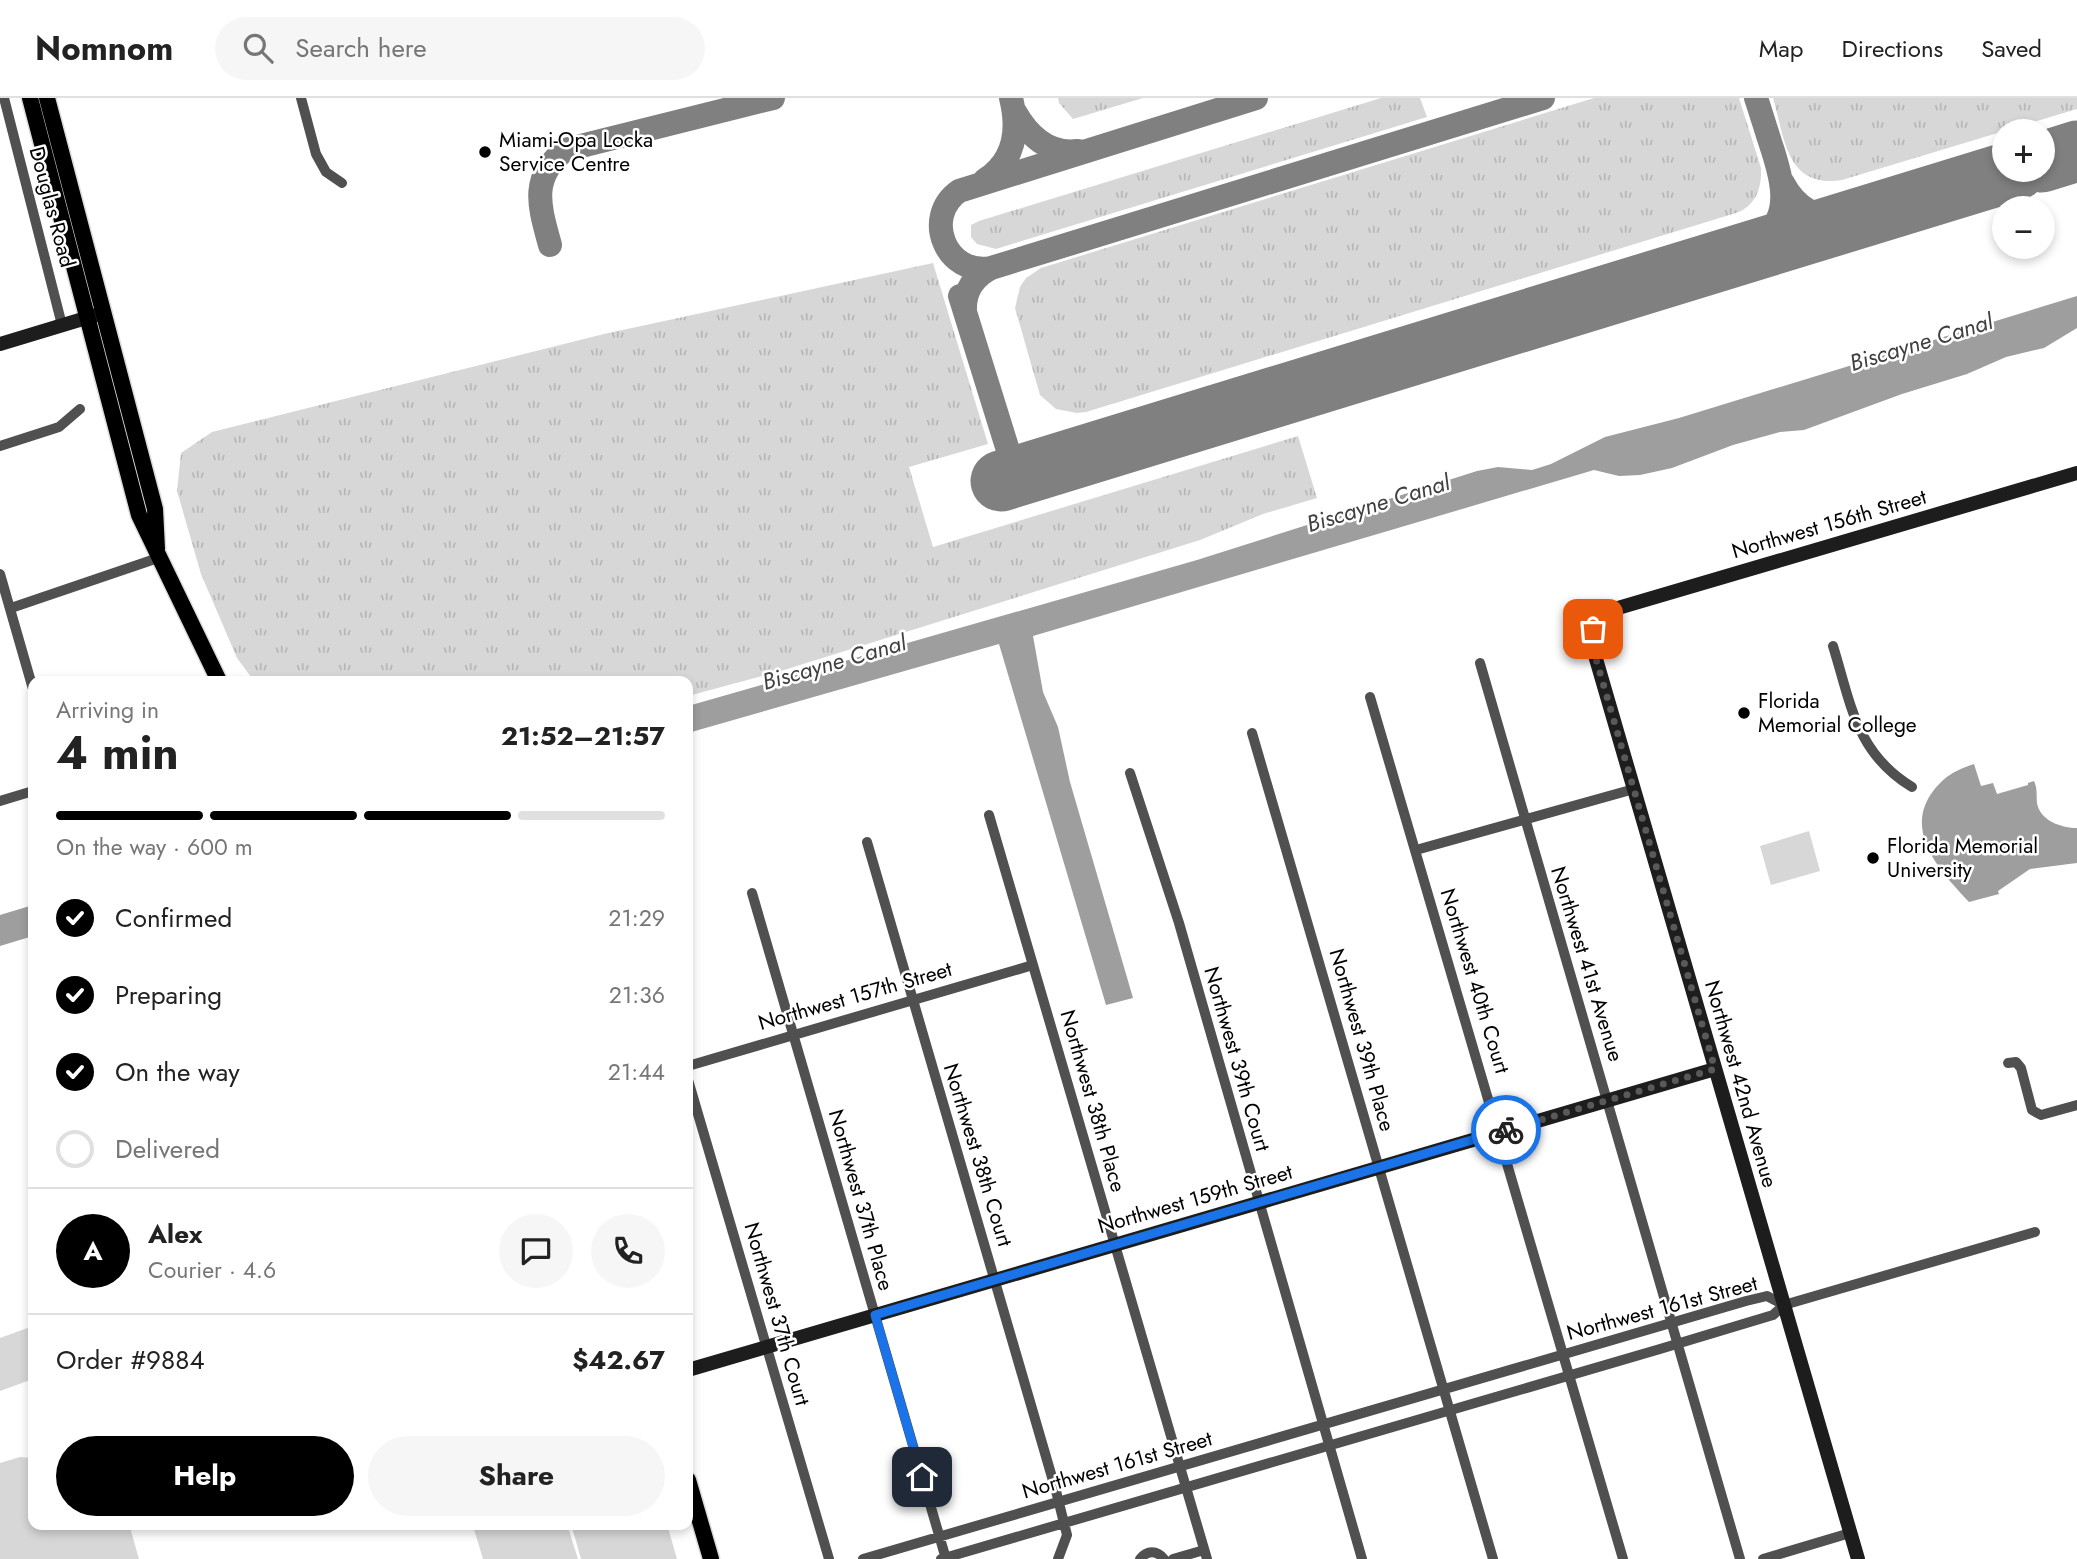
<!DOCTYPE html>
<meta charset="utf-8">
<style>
body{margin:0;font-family:Jost,sans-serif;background:#f6f6f6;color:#222;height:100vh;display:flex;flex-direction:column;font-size:26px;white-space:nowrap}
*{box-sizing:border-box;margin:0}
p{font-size:23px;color:#767676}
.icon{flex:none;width:38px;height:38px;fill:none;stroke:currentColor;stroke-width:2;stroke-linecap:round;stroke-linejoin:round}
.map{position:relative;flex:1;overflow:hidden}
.drawer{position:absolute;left:28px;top:578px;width:665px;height:854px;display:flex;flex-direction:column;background:#fff;border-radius:14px;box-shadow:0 4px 10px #0003}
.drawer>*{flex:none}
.fabs{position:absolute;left:1992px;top:21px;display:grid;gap:14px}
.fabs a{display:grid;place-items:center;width:63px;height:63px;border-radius:50%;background:#fff;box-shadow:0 4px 10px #0003;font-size:35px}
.pin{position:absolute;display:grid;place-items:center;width:60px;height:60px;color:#fff;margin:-30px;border-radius:14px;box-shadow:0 4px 10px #0006}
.courier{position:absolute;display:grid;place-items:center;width:70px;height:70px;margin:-35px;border:5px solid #1a73e8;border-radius:50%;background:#fff;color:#222;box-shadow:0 2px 9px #0007}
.summary em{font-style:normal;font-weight:700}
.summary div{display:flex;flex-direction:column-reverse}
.summary{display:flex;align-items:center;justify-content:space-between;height:119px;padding:0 28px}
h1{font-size:46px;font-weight:700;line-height:52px}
.bar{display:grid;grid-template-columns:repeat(4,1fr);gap:10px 7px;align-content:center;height:84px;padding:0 28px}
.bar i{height:9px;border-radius:5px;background:#e0e0e0}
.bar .current{background:#000}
.bar p{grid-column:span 4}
.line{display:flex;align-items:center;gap:18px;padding:0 28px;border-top:2px solid #e0e0e0}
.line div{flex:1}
.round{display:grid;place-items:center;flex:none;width:74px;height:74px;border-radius:37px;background:#f6f6f6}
ol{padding:0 28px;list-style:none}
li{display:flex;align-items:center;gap:21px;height:77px}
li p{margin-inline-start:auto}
li .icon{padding:7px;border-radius:50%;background:#000;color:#fff;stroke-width:4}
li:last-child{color:#767676}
li i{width:38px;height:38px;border:4px solid #e0e0e0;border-radius:50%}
.cta{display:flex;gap:14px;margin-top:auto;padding:14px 28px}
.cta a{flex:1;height:80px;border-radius:42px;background:#000;color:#fff;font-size:28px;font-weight:700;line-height:80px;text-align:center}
.cta a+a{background:#f6f6f6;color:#222}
header{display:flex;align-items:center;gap:42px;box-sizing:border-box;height:98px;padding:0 35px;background:#fff;border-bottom:2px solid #e0e0e0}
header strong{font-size:33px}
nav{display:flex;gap:38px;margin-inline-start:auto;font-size:24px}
.search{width:490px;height:63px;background:#f6f6f6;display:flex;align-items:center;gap:18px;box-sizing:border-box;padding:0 24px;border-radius:38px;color:#767676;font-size:26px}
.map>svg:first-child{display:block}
.grass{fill:url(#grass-tufts)}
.pitch{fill:#d7d7d7}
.water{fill:#9e9e9e}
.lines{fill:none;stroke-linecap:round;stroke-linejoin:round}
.taxiway{stroke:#808080;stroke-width:24}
.runway{stroke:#808080;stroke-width:61}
.primary-casing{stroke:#dbdbdb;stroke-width:19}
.street{stroke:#505050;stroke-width:10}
.secondary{stroke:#1d1d1d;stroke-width:14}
.primary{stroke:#000;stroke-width:16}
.done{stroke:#595959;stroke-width:7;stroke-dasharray:0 12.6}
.route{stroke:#1a73e8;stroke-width:9}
.poi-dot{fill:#000;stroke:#fff;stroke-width:2.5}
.labels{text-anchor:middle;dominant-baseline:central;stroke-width:5;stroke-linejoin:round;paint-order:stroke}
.poi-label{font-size:21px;fill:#000;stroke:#fff;text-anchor:start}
.street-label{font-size:21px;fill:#000;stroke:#fff}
.water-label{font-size:23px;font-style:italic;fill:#3f3f3f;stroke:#fff}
</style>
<header>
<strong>Nomnom</strong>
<div class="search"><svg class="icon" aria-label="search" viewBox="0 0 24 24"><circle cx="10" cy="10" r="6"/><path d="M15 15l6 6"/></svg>Search here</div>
<nav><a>Map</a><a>Directions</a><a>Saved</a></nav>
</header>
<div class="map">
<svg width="2077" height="1461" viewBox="0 0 2077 1461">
<defs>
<pattern id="grass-tufts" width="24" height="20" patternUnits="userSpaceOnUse" patternTransform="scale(1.75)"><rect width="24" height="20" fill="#d7d7d7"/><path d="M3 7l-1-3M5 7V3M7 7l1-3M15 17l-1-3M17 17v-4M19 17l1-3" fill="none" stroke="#b7b7b7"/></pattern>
</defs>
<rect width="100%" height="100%" fill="#fff"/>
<path class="grass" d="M1058 0H1143L1073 21 1059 5Z
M1381 0H1420L1427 19 996 151 977 146 971 139V127L979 123Z
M1594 0H1739L1761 70C1762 89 1756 108 1736 115L1086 314 1077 315 1056 311 1040 297 1015 210 1020 189 1026 180 1041 170Z
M1773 0H2077V11L1842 82C1786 91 1785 41 1773 0Z
M933 165 988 346 909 369 933 449 1298 338 1317 400 1263 416 1200 442 784 572 688 598V583H254L237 560 201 476 177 393 181 355 212 334 604 236Z"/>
<path class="pitch" d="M1809 733 1820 773 1771 787 1760 748Z
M33 1228V1281L0 1293V1240Z
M20 1359 33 1360V1426H129L139 1461H0V1365Z
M478 1426H567L578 1461H483L473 1428Z
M571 1426H667L677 1461H581Z"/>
<path class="water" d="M2077 198V230L2044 250 2006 259 1967 276 1902 296 1804 332 1780 334 1733 347 1672 370 1640 377 1619 378 1594 372 1033 538 1043 594 1058 629 1070 684 1133 900 1106 907 999 546 688 635V608L1197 462 1477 373 1498 369 1532 372 1551 366 1605 339 1679 320Z
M1974 666 1981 688 1993 685 1997 696 2028 687V685L2034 683C2038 692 2036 697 2037 705 2040 723 2062 730 2077 730V765L2030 771 1998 793 1999 796 1969 804C1943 776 1904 736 1931 696 1944 678 1954 673 1974 666Z
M33 807V838L0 848V817Z"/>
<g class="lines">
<path class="taxiway" d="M1015 14C1028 37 1049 57 1078 53
M2058 59 2077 52
M985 82C1015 63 1019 32 1011 0
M1783 85C1796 110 1816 120 1844 124
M550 147C540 110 529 80 565 52L773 0
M1747 154C1790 125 1787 98 1773 53 1767 35 1762 18 1756 0
M991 170C946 178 922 119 959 93L1256 0
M960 198 1016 378
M965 213C964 193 973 179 991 170L1543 0"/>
<path class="runway" d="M2042 64 2077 53
M1001 383 2016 72"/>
<g class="primary-casing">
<path id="primary" d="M30 0 139 417 219 583
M47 0 155 411 157 451
M688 1382 711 1461"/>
</g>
<path class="street" d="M4 0 62 227
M301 0 316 56 326 74 342 85
M0 348 59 329 80 311
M0 476 33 591
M11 510 158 460
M1833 548C1851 606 1856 655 1912 689
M1480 565 1740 1461
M1370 599 1623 1461
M1252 635 1493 1461
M1130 675 1179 825 1362 1461
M0 703 33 693
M989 717 1207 1461
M867 744 1056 1393 1067 1437 1058 1461
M1416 752 1634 691
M752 795 946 1461
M2008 965 2016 964 2021 970 2032 1012 2041 1017 2077 1007
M688 968 1033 867
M688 982 829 1461
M863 1461 1746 1203 1767 1198 1784 1207
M941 1461 1660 1251 1773 1217 1784 1207 2035 1134
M1140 1461C1147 1452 1157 1452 1164 1461
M1173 1461 1204 1452
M1763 1461 1850 1435"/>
<path class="secondary" d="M0 246 96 217
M688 1272 1715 971
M1858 1461 1594 554C1588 532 1598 518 1618 510L2077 375"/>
<use href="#primary" class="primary"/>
</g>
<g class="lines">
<path class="done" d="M1506 1032 1715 971 1594 554 1591 540 1593 531"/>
<path class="route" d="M922 1379 875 1217 1506 1032"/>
</g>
<g class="poi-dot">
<circle cx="485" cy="54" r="7"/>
<circle cx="1744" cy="615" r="7"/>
<circle cx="1873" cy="760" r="7"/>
</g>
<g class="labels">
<g class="poi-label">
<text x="499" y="42">Miami-Opa Locka<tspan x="499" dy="24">Service Centre</tspan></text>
<text x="1758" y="603">Florida<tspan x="1758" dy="24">Memorial College</tspan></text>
<text x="1887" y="748">Florida Memorial<tspan x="1887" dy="24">University</tspan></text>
</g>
<g class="street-label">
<text transform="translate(52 109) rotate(75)">Douglas Road</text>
<text transform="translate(1829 426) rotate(-16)">Northwest 156th Street</text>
<text transform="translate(1587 866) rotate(73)">Northwest 41st Avenue</text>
<text transform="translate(1475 883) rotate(73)">Northwest 40th Court</text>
<text transform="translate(855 898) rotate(-16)">Northwest 157th Street</text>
<text transform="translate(1362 942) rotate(74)">Northwest 39th Place</text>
<text transform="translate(1237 961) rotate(74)">Northwest 39th Court</text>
<text transform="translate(1741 986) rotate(74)">Northwest 42nd Avenue</text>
<text transform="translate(1093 1003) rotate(74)">Northwest 38th Place</text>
<text transform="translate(978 1057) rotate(73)">Northwest 38th Court</text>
<text transform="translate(1195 1101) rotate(-16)">Northwest 159th Street</text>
<text transform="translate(861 1102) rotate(74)">Northwest 37th Place</text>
<text transform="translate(1662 1210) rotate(-15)">Northwest 161st Street</text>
<text transform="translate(777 1216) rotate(74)">Northwest 37th Court</text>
<text transform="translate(1117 1367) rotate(-16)">Northwest 161st Street</text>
</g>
<g class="water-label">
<text transform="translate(1921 244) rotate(-17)">Biscayne Canal</text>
<text transform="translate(1378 405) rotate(-17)">Biscayne Canal</text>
<text transform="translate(834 564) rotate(-16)">Biscayne Canal</text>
</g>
</g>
</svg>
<div class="fabs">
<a>+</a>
<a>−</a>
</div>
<div class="pin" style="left:1593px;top:531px;background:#ea580c"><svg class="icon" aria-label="bag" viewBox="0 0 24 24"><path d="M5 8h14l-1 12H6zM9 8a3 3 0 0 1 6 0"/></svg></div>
<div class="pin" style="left:922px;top:1379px;background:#1f2937"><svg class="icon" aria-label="home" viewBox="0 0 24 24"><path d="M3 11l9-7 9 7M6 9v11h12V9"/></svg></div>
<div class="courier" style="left:1506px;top:1032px"><svg class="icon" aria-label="bike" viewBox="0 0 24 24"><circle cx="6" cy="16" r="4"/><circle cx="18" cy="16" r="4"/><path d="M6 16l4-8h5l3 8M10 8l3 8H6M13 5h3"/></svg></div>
<section class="drawer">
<div class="summary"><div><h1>4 min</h1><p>Arriving in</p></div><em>21:52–21:57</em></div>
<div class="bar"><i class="current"></i><i class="current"></i><i class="current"></i><i></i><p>On the way · 600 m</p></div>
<ol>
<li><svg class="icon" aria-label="check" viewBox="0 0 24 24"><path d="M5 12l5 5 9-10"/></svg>Confirmed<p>21:29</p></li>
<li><svg class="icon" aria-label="check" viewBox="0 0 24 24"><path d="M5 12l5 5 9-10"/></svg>Preparing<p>21:36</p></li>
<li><svg class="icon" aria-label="check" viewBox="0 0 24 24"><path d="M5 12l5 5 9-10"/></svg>On the way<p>21:44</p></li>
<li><i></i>Delivered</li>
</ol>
<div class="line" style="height:126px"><b class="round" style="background:#000;color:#fff">A</b><div><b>Alex</b><p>Courier · 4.6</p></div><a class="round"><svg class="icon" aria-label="chat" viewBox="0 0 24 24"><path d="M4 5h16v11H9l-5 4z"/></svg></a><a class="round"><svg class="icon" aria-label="phone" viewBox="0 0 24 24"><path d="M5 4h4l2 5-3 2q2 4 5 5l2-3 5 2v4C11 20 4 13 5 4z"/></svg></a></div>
<div class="line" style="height:91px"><div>Order #9884</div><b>$42.67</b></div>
<div class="cta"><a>Help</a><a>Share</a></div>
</section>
</div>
